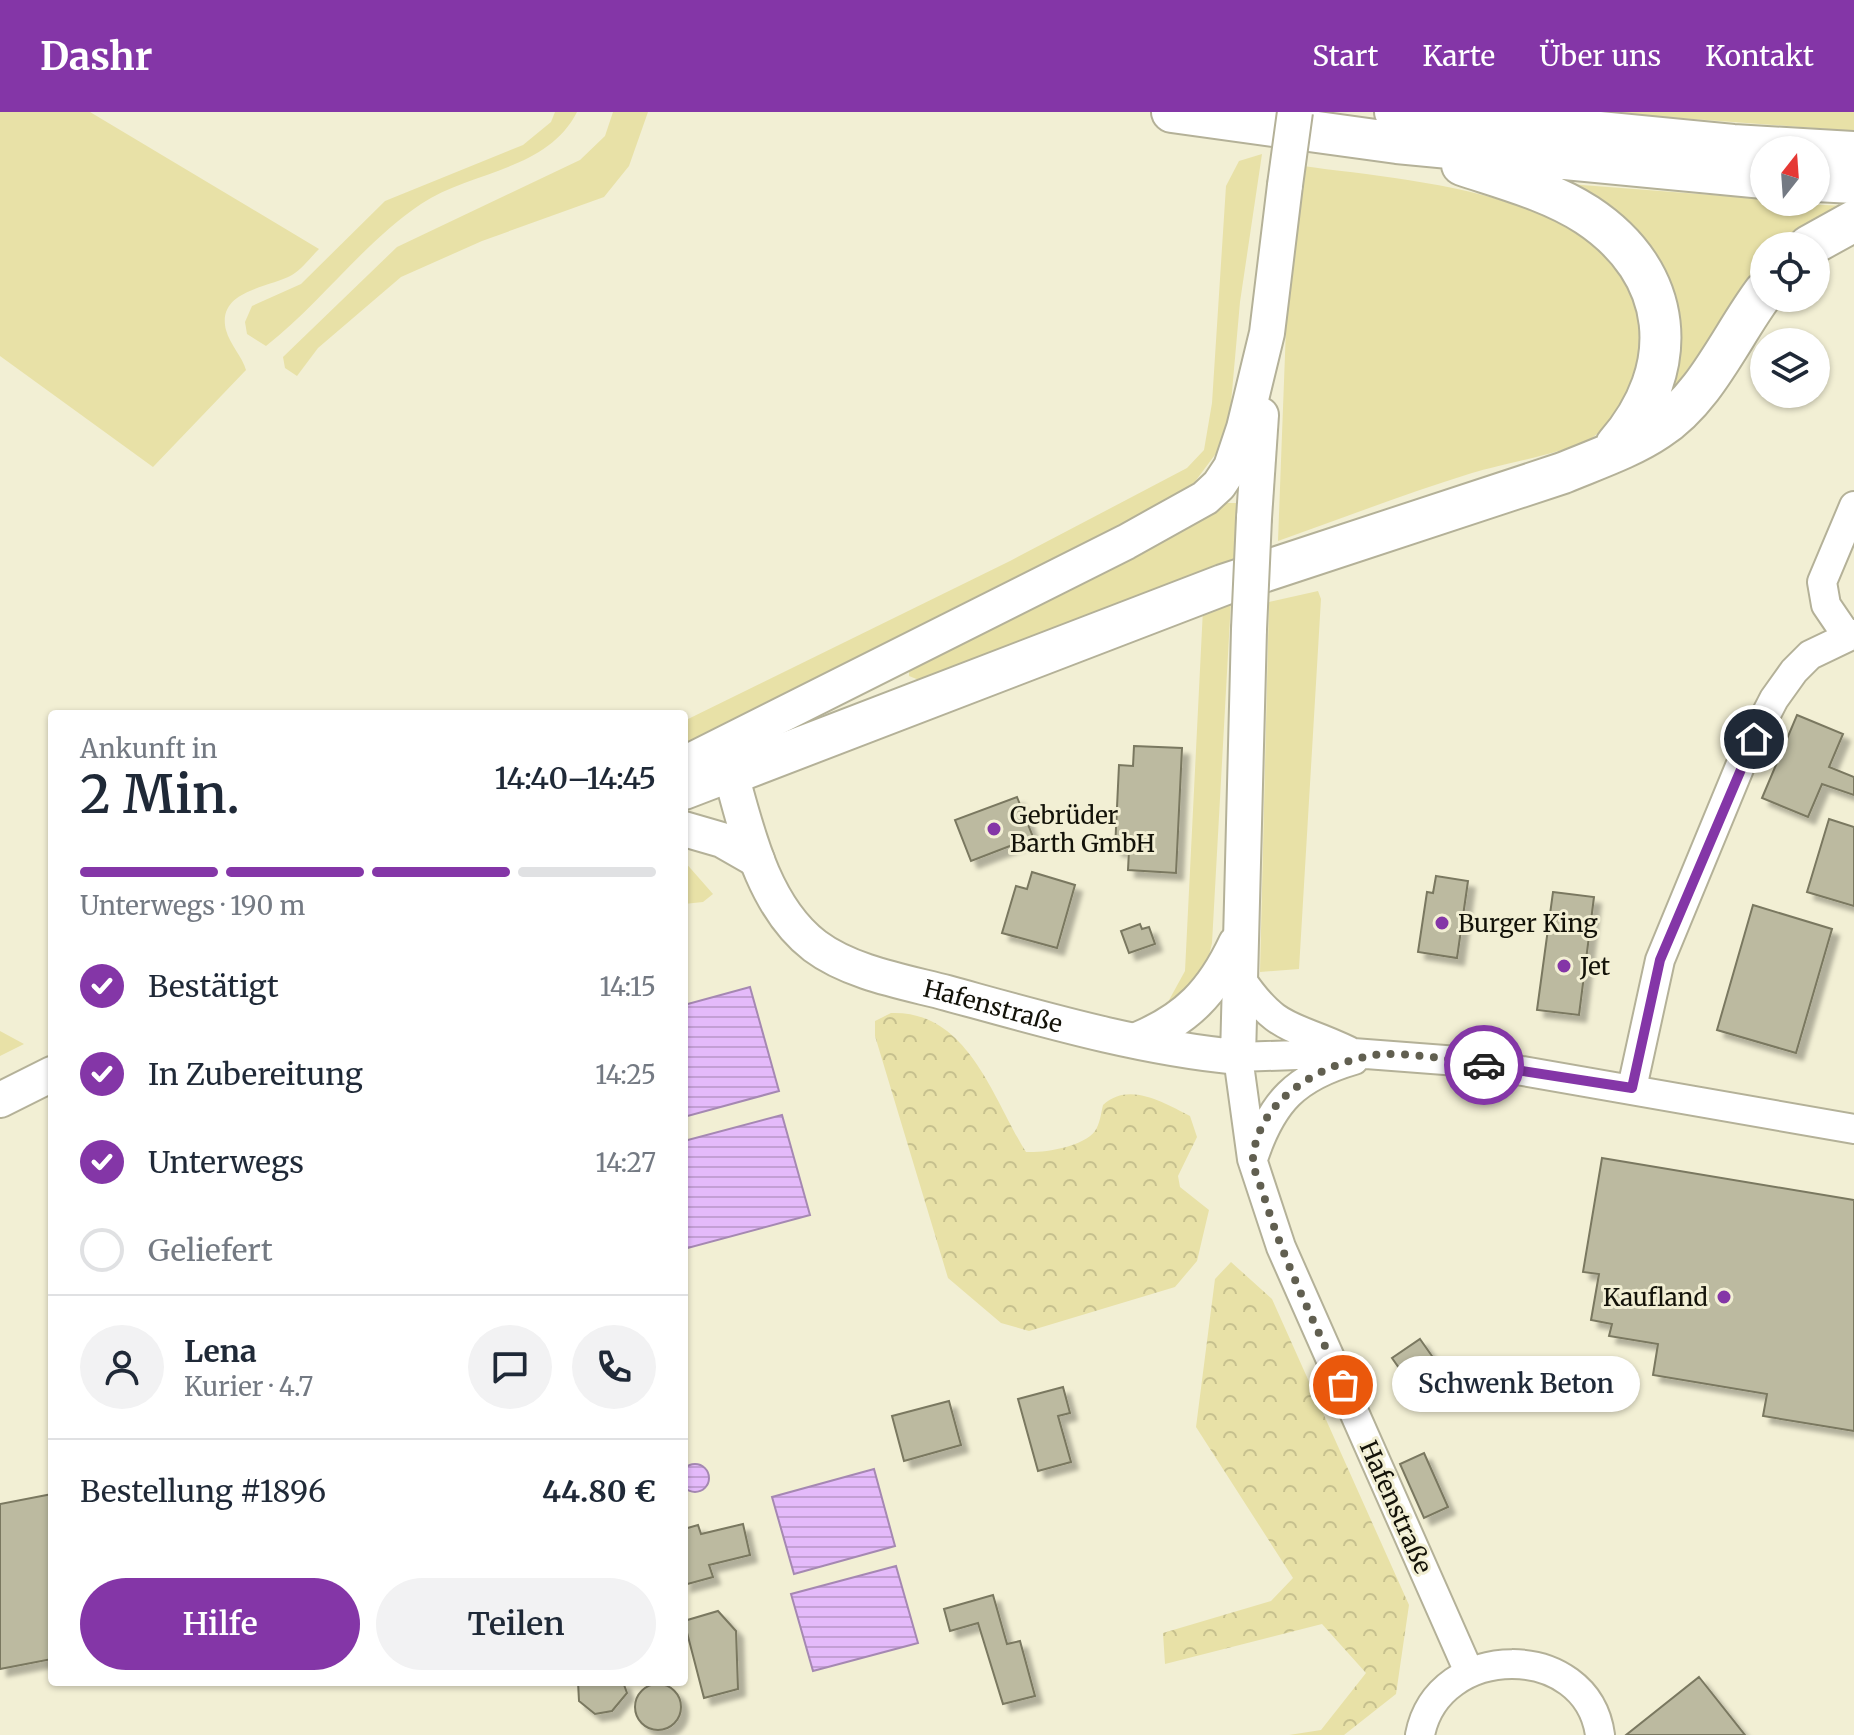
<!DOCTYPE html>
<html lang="de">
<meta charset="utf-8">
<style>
body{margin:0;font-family:Merriweather,serif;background:#f2f2f3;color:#1f2937;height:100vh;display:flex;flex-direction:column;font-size:30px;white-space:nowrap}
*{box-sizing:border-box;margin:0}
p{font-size:26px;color:#747a83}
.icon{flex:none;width:44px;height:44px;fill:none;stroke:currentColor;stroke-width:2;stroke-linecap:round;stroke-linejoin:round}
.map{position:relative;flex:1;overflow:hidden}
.side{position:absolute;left:48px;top:598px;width:640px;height:976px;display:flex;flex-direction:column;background:#fff;border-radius:8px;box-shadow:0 2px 6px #0004}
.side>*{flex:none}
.needle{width:52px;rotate:17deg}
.tools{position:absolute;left:1750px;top:24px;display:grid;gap:16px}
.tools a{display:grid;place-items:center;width:80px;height:80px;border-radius:50%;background:#fff;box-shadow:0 2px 6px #0004;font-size:40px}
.pin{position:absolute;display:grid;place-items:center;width:68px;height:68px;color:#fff;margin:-34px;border:4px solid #fff;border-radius:50%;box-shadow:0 2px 8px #0007}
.courier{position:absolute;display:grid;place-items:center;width:80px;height:80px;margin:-40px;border:6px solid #8436a7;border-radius:50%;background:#fff;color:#222;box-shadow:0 2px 10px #0007}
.bubble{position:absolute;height:56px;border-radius:28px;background:#fff;box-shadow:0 2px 6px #0004;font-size:26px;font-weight:600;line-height:56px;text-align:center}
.head em{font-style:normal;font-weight:600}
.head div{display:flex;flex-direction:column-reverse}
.head{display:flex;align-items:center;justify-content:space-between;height:136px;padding:0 32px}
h1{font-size:52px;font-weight:600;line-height:60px}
.bar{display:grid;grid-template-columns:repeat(4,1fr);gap:12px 8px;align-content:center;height:96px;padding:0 32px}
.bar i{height:10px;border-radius:6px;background:#e0e1e3}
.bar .active{background:#8436a7}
.bar p{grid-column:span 4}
.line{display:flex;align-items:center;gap:20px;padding:0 32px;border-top:2px solid #e0e1e3}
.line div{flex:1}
.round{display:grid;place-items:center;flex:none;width:84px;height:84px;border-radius:42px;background:#f2f2f3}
ol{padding:0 32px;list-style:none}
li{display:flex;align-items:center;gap:24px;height:88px}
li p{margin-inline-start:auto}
li .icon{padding:8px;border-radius:50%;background:#8436a7;color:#fff;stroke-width:4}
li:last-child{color:#747a83}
li i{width:44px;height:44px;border:4px solid #e0e1e3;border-radius:50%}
.button{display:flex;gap:16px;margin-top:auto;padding:16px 32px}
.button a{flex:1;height:92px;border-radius:48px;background:#8436a7;color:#fff;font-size:32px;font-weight:600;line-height:92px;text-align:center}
.button a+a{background:#f2f2f3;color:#1f2937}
header{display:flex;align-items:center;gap:48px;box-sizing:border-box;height:112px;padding:0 40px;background:#8436a7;color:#fff}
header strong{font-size:38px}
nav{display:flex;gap:44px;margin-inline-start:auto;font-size:28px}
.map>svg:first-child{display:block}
.grass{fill:#e8e1a7}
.forest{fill:url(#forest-crowns)}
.water{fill:url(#water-rules);stroke:#a588b2;stroke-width:2}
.building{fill:#bcbaa0;stroke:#7a7860;stroke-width:2;filter:url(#shadow)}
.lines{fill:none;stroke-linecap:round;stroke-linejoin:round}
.minor-casing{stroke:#b4b198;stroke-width:32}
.major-casing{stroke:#b4b198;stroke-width:38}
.highway-casing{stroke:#b4b198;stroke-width:44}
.minor{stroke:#fff;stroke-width:28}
.major{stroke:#fff;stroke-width:34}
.highway{stroke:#fff;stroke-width:40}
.major-bridge-casing{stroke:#b4b198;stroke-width:38;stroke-linecap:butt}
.major-bridge{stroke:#fff;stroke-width:34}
.done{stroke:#615f50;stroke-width:8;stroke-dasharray:0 14.4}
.route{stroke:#8436a7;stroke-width:10}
.poi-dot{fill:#8436a7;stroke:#f2efd4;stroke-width:3}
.labels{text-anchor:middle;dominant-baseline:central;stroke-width:6;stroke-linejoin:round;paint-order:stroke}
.poi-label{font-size:24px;fill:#131209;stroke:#f2efd4;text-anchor:start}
.street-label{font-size:24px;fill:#131209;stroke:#f2efd4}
</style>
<header>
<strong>Dashr</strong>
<nav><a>Start</a><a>Karte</a><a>Über uns</a><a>Kontakt</a></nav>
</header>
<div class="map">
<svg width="1854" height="1623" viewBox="0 0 1854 1623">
<defs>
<pattern id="forest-crowns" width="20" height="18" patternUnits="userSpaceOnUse" patternTransform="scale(2)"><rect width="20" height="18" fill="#e8e1a7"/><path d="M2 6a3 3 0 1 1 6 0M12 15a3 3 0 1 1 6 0" fill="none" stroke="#c6c08e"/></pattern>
<pattern id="water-rules" width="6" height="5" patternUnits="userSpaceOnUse" patternTransform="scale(2)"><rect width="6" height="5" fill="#e4bafa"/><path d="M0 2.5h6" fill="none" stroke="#c39fd5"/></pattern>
<filter id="shadow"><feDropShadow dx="7" dy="7" stdDeviation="2" flood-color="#0004"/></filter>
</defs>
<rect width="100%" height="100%" fill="#f2efd4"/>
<path class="grass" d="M0 0H90L319 137C311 145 302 157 292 163 269 176 216 178 226 218 230 233 242 244 246 258L153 355 0 244Z
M555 0H577C547 59 470 59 421 92 363 131 321 191 266 234L247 222 245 210 252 194 301 172 385 89 523 33 551 10Z
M613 0H648L629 54 604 85 482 129 401 165 318 236 297 264 285 256 283 245 397 135 580 48 605 24Z
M1599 0H1854V19Z
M1262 42 1240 190 1230 302 1220 336 1188 379 684 638V609L1010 449 1187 356 1204 338 1212 291 1226 74 1239 49Z
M1303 54C1415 70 1643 80 1640 237 1639 272 1620 310 1588 328 1564 341 1502 352 1472 361 1407 381 1343 406 1278 429L1286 216Z
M1569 72 1764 87V90L1845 94 1794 122 1782 134H1764V151L1661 294 1678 234Z
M1225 391H1237L1234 450 919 568 909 564V555Z
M1318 479 1321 487 1299 857 1260 860 1269 490Z
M1231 488 1212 831 1206 856 1174 897 1168 890 1185 859 1203 497Z
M684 749 713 782 703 790 684 792Z
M0 919 24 932 0 944Z"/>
<path class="forest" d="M891 901C968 898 993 987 1026 1040 1044 1041 1083 1035 1095 1019 1100 1012 1101 1001 1103 993 1129 969 1164 991 1190 1004L1197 1025 1178 1064 1180 1075 1209 1098 1197 1149 1175 1175 1029 1219 1001 1211 948 1166 875 924V909Z
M1231 1150 1272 1187 1409 1493 1396 1582 1344 1623H1289L1321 1618 1366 1561 1322 1512 1165 1552 1163 1521 1271 1489 1293 1466 1196 1315 1215 1167Z"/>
<path class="water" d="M750 875 779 979 684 1005V893Z
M782 1003 810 1103 684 1137V1029Z
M681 1366a14 14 0 1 1 28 0a14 14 0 1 1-28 0Z
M874 1357 895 1434 794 1462 772 1385Z
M896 1454 918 1531 813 1559 791 1482Z"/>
<path class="building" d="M1797 603 1843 622 1829 655 1854 665V683L1822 672 1808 705 1762 686Z
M1134 634 1182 636 1176 761 1128 758 1129 738 1115 737 1119 653 1133 654Z
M1017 685 1033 725 971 749 955 708Z
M1829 707 1854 715V794L1807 780Z
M1032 760 1075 773 1057 836 1002 821 1016 774 1027 777Z
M1436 764 1468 769 1457 846 1418 840 1427 780 1433 781Z
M1553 780 1594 785 1579 903 1537 898Z
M1753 793 1832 817 1796 941 1717 918Z
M1140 812 1142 817 1149 815 1155 832 1129 841 1121 819Z
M1602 1046 1854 1088V1319L1763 1304 1767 1282 1653 1263 1658 1232 1609 1224 1612 1212 1591 1208 1599 1162 1583 1160Z
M1420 1227 1446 1264 1418 1283 1392 1246Z
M1063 1275 1070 1301 1058 1304 1071 1350 1038 1359 1018 1287Z
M949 1289 961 1333 904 1349 892 1304Z
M1424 1341 1448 1395 1424 1406 1400 1352Z
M52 1382V1547L0 1557V1392Z
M743 1412 750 1443 709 1453 713 1465 684 1473V1417L698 1413 701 1422Z
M993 1483 1007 1532 1020 1529 1035 1584 1003 1592 978 1511 950 1519 944 1497Z
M718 1499 736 1519 738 1577 704 1586 684 1509Z
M1699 1565 1745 1623H1626Z
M578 1570H623L627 1581 612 1599 595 1602 579 1589Z
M635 1595a23 23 0 1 1 46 0a23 23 0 1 1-46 0Z"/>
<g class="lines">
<g class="minor-casing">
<path id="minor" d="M1847 524 1826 493 1822 470 1854 394
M1239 864C1278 922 1291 911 1349 939
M1632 976 1660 848 1743 647 1774 587 1794 559 1810 543 1854 522
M1253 1047C1272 989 1296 965 1354 948
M1469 1560 1281 1135 1252 1047 1238 945 1353 941 1471 950 1854 1017
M1420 1623C1438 1529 1587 1528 1600 1623"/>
</g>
<g class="major-casing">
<g id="major">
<path d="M1254 406 1261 303"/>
<path d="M684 652 1126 430 1205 386 1219 373 1231 355 1244 316 1267 221 1285 73"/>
<path id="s1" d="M684 680 731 662C747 721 764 795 815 834 851 861 905 870 947 881 1042 907 1140 936 1238 945L1249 517"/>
<path d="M684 717 722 728 757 748"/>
<path d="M1137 928C1187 907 1213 880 1236 831"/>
<path d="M0 988 52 962"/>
</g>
</g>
<g class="highway-casing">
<path id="highway" d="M1172 0 1397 31 1764 66
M1395 0 1733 33 1854 40
M1462 53C1504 67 1550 79 1587 103 1675 161 1683 256 1616 333
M1816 69 1854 71
M1809 134 1854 109
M731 662 1223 473 1563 361C1594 348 1630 336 1658 317 1706 286 1731 224 1764 180"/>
</g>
<use href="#minor" class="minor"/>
<use href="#major" class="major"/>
<use href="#highway" class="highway"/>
<g class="major-bridge-casing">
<path id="major-bridge" d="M1285 73 1295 0
M1249 517 1254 406"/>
</g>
<use href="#major-bridge" class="major-bridge"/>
</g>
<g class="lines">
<path class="done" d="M1343 1273C1314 1210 1283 1148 1263 1081 1260 1071 1252 1056 1253 1046 1258 987 1322 951 1375 943 1399 939 1458 948 1484 953"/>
<path class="route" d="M1484 953 1632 976 1660 848 1754 627"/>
</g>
<g class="poi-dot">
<circle cx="994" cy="717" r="8"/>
<circle cx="1442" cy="811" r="8"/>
<circle cx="1564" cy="854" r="8"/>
<circle cx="1724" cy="1185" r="8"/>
</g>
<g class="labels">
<g class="poi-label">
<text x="1010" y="703">Gebrüder<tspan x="1010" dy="28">Barth GmbH</tspan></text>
<text x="1458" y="811">Burger King</text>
<text x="1580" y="854">Jet</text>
<text x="1708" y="1185" text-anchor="end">Kaufland</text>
</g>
<g class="street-label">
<text stroke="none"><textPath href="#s1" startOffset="434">Hafenstraße</textPath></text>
<text transform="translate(1396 1395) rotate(66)">Hafenstraße</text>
</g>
</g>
</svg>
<div class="tools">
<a><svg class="needle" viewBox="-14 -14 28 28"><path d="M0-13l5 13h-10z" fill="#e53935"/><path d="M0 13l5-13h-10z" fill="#747a83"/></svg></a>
<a><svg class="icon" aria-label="locate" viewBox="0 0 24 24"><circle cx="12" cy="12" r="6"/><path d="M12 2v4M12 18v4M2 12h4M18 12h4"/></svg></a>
<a><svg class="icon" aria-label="layers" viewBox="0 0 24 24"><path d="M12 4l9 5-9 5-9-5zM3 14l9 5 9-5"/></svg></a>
</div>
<div class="pin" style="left:1343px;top:1273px;background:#ea580c"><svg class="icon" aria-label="bag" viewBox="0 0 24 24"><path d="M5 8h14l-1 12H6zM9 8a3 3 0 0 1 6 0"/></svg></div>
<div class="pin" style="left:1754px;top:627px;background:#1f2937"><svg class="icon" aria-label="home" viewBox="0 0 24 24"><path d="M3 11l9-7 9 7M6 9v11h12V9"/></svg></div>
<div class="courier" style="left:1484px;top:953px"><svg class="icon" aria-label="car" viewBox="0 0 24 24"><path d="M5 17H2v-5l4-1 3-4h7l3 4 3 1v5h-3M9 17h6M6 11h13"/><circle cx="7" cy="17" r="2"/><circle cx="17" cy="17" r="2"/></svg></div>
<div class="bubble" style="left:1392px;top:1244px;width:248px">Schwenk Beton</div>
<section class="side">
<div class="head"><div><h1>2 Min.</h1><p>Ankunft in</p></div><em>14:40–14:45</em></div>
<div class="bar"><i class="active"></i><i class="active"></i><i class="active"></i><i></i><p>Unterwegs · 190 m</p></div>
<ol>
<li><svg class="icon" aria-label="check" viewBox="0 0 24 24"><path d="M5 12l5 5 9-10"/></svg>Bestätigt<p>14:15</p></li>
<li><svg class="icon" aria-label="check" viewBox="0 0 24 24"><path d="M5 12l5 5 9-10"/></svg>In Zubereitung<p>14:25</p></li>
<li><svg class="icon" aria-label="check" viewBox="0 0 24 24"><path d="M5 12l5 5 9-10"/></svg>Unterwegs<p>14:27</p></li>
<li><i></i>Geliefert</li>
</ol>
<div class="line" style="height:144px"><a class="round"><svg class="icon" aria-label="person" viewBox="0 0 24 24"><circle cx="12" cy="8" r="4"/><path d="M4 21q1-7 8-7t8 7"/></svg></a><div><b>Lena</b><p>Kurier · 4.7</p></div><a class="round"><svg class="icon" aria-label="chat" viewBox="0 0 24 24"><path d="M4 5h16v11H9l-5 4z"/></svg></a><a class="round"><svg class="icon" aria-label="phone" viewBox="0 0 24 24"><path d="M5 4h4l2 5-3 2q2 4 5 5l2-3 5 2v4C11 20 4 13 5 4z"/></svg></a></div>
<div class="line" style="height:104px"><div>Bestellung #1896</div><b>44.80 €</b></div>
<div class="button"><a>Hilfe</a><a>Teilen</a></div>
</section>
</div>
